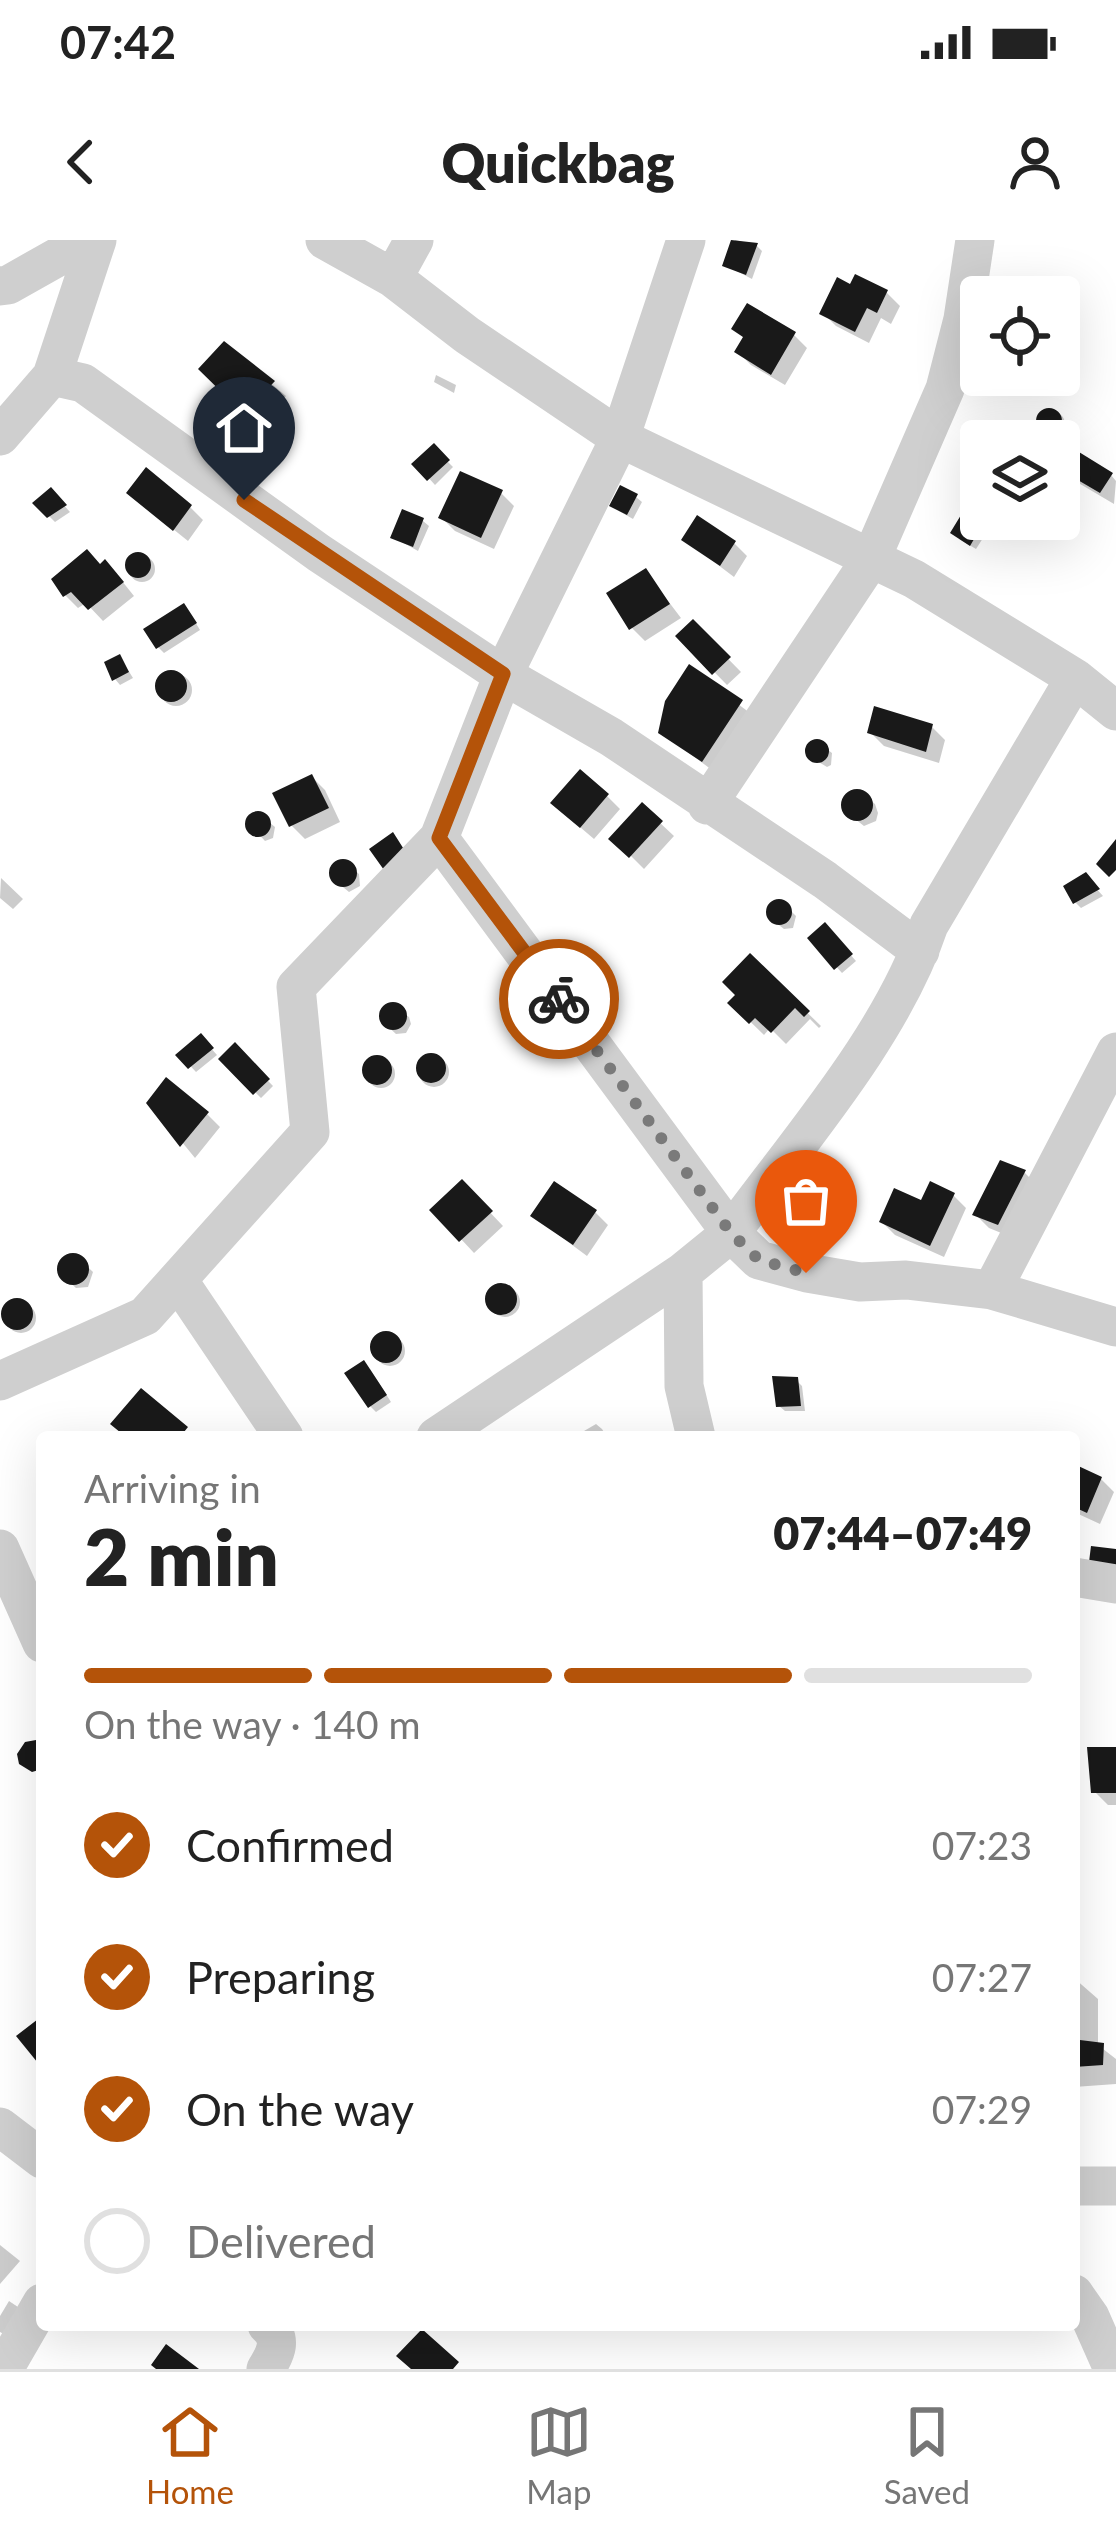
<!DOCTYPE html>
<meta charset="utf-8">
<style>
body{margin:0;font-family:Lato,sans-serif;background:#f2f2f2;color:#222;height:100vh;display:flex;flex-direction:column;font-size:45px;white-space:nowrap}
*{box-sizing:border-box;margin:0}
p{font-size:39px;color:#767676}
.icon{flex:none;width:66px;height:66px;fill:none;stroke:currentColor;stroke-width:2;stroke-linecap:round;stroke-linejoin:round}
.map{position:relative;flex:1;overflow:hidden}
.sheet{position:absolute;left:36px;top:1191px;width:1044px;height:900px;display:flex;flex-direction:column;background:#fff;border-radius:12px;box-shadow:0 12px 48px #0002}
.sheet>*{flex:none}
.fabs{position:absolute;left:960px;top:36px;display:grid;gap:24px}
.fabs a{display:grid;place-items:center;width:120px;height:120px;border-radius:12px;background:#fff;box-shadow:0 12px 48px #0002;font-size:60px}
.pin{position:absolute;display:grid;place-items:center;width:102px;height:102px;color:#fff;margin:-123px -51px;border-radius:50% 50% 50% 0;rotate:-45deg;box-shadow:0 0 12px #0007}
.pin .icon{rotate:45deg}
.courier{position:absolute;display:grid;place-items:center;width:120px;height:120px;margin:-60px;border:9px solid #b45309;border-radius:50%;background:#fff;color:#222;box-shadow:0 3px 15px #0007}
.head em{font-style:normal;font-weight:800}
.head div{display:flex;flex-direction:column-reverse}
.head{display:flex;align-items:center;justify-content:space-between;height:204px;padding:0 48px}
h1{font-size:78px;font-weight:800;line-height:90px}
.bar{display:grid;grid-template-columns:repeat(4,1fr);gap:18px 12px;align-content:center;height:144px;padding:0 48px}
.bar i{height:15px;border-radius:9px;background:#e0e0e0}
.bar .on{background:#b45309}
.bar p{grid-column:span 4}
ol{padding:0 48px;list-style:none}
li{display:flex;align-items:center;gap:36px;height:132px}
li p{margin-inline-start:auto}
li .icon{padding:12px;border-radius:50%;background:#b45309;color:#fff;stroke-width:4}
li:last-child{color:#767676}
li i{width:66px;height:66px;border:6px solid #e0e0e0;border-radius:50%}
.status{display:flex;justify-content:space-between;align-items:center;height:84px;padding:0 60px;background:#fff;direction:ltr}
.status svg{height:33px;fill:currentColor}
header{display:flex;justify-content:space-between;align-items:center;height:156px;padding:0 48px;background:#fff;font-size:54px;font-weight:800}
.menu{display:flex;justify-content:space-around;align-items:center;height:168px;border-top:3px solid #e0e0e0;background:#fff;font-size:33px;color:#767676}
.menu a{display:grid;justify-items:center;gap:6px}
.menu .on{color:#b45309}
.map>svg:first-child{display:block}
.shadow{fill:#0003}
.building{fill:#191919}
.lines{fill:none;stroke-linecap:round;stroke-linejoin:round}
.minor{stroke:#cfcfcf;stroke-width:39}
.done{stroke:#7a7a7a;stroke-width:12;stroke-dasharray:0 21.6}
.route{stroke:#b45309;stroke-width:15}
</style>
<div class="status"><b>07:42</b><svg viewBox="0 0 49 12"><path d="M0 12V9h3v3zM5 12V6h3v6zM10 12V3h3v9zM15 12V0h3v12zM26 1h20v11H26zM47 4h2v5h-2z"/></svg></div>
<header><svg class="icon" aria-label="back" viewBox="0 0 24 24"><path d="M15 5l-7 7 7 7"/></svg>Quickbag<svg class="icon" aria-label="person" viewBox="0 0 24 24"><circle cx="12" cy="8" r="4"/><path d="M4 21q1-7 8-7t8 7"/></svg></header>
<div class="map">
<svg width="1116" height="2129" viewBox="0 0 1116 2129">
<rect width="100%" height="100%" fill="#fff"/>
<path class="shadow" d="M735 0 756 5 762 11 752 39 725 25Z
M887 53 900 66 891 84 881 78 869 103 836 86 823 73Z
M735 89 794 95 807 108 785 145 751 125 738 112 745 99Z
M225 105 286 156 259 184 202 129Z
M436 135 456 145 454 153 434 142Z
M1041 184a12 12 0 1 1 24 0a12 12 0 1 1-24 0Z
M434 208 453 227 435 245 416 224Z
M1059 222 1111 235 1116 241 1114 264 1070 238Z
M51 251 70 272 55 282 36 263Z
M501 253 514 266 494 309 455 291 442 278Z
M636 257 642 262 633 279 619 271Z
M143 265 190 267 203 280 188 301Z
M423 281 429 286 418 311 393 297Z
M979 289 985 295 976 309 959 299Z
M685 300 734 303 747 316 734 337Z
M129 329a13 13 0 1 1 26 0a13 13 0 1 1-26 0Z
M101 327 118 336 134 356 103 381 86 363 78 368 65 355Z
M646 332 681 378 645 401 632 388Z
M189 372 200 390 164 413 158 407Z
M693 383 741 432 727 445 679 396Z
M120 417 133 438 120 445 115 439Z
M690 428 754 476 716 533 661 492Z
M160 450a16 16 0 1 1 32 0a16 16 0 1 1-32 0Z
M932 487 945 500 939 523 884 506 870 492Z
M817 502 832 513 831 525 827 527 812 518 808 509Z
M312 537 325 550 340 582 305 599 292 586Z
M860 552 875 564 878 573 876 581 864 586 846 572 844 564 848 556Z
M607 556 620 569 594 599 567 576Z
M642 566 674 596 644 629 613 598Z
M259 574 275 587 273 598 265 601 249 584 253 576Z
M346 623 359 634 360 646 349 652 333 639 336 625Z
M1085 636 1103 656 1081 668 1075 662Z
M1 638 23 659 13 669 0 658Z
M782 662 796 676 793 688 784 689 770 678 769 671 775 663Z
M825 686 856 721 842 733 811 699Z
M750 717 821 786 819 788 810 779 786 804 770 788 764 795 731 763 739 755Z
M391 765 409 777 411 784 406 793 396 794 384 783 385 768Z
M201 797 217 815 196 832 180 815Z
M235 807 273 846 261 858 222 819Z
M419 832a15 15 0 1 1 30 0a15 15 0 1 1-30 0Z
M367 834a14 14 0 1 1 28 0a14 14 0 1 1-28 0Z
M150 863 207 874 220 887 195 918Z
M1024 932 1037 945 1011 997 989 988 976 975Z
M462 943 503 986 474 1013 434 970Z
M953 955 966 968 944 1017 895 995 882 982Z
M595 972 608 985 587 1016 533 976Z
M76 1016 93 1032 88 1047 76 1048 62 1035 64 1020Z
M490 1062a15 15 0 1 1 30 0a15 15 0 1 1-30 0Z
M6 1078a15 15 0 1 1 30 0a15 15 0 1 1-30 0Z
M375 1111a15 15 0 1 1 30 0a15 15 0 1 1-30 0Z
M370 1129 391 1162 376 1172 370 1166Z
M796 1140 802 1146 805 1171H785L779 1166Z
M596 1184 602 1189 607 1197H588L584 1191Z
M1074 1228 1101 1239 1114 1252 1100 1284 1074 1272Z
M1116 1510V1565H1108L1094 1551Z
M1074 1738 1098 1759V1805L1116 1819V1844L1074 1847Z
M0 2005 20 2021 0 2044Z
M9 2061 27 2073 18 2102 0 2092V2076Z"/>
<path class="building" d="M731 0 758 3 746 35 722 26Z
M855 34 888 50 877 73 867 68 855 92 819 74 837 37 850 44Z
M747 63 796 92 771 135 734 112 743 97 731 89Z
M224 101 275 141 244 174 198 129Z
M1036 181a13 13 0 1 1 26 0a13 13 0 1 1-26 0Z
M434 203 450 220 427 241 411 224Z
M1066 204 1113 233 1100 253 1059 229V216Z
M146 227 192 265 173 291 126 253Z
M460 231 503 250 481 298 438 278Z
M620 245 638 254 627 275 609 266Z
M51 247 67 265 47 278 32 263Z
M402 269 424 278 413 307 390 298Z
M697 275 736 301 720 326 681 300Z
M961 275 981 287 970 306 950 293Z
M87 309 100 324 105 319 124 342 88 370 71 352 63 357 51 339Z
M125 325a13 13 0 1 1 26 0a13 13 0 1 1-26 0Z
M646 328 670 364 629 390 606 353Z
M184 363 197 383 156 409 143 389Z
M693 379 731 417 712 435 675 396Z
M120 414 129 432 112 441 104 422Z
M689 424 743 460 702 522 658 493 665 461Z
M155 446a16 16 0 1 1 32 0a16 16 0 1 1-32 0Z
M874 466 933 484 926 512 867 493Z
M805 511a12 12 0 1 1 24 0a12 12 0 1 1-24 0Z
M580 529 609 554 580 588 550 563Z
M312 534 329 568 289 587 272 553Z
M841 565a16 16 0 1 1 32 0a16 16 0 1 1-32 0Z
M642 562 663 581 629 618 608 599Z
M245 584a13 13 0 1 1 26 0a13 13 0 1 1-26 0Z
M393 592 405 611 384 630 369 609Z
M1116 599V630L1109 637 1096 624Z
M329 633a14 14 0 1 1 28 0a14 14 0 1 1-28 0Z
M1086 632 1100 649 1073 664 1063 646Z
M766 672a13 13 0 1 1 26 0a13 13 0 1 1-26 0Z
M825 682 853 714 834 730 807 698Z
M750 713 810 771 804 777 795 768 771 793 755 778 749 784 727 763 735 755 722 742Z
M379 776a14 14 0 1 1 28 0a14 14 0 1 1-28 0Z
M201 793 214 808 188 829 175 815Z
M235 802 270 839 253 855 218 819Z
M416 828a15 15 0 1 1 30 0a15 15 0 1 1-30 0Z
M362 830a15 15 0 1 1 30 0a15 15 0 1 1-30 0Z
M166 837 209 872 180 907 146 863Z
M1000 920 1026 930 998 985 972 975Z
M462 939 493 971 459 1002 429 970Z
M554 941 597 970 573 1005 530 976Z
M930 941 955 953 930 1006 879 982 894 948 921 960Z
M57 1029a16 16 0 1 1 32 0a16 16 0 1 1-32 0Z
M485 1059a16 16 0 1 1 32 0a16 16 0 1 1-32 0Z
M1 1074a16 16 0 1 1 32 0a16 16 0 1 1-32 0Z
M370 1107a16 16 0 1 1 32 0a16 16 0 1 1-32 0Z
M364 1120 387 1155 368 1168 344 1133Z
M772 1136 798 1137 801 1166 776 1167Z
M141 1148 188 1187 180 1197H126L110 1184Z
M1074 1224 1102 1237 1087 1273 1074 1267Z
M1091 1306 1116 1309V1334L1088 1330Z
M36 1500 42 1503V1529L32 1532 19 1524 17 1514 25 1502Z
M1087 1507H1116V1553H1091Z
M1074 1735 1079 1736 1080 1800 1104 1803 1103 1825 1074 1827Z
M42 1776V1828L16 1796Z
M422 2089 459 2122 453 2129H411L396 2116Z
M166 2104 199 2129H156L151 2125Z"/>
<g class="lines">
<path class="minor" d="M97 0 52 136 83 143 319 313 503 435 611 497 825 640 920 711
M325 0 393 38 467 95 620 198 914 339 1075 438 1116 471
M393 38 414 0
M0 46 8 45 88 0
M0 196 52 136
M1075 438 929 685C892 795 799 900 731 993L759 1020 807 1033 860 1042 906 1040 992 1050 1116 1087
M707 565 871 319 945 149 963 79 975 0
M439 598 731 993 683 1032 684 1146 696 1197
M178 1040 284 1197
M992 1050 1116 812
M0 1141 145 1076 310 892 296 747 439 598 503 435 620 198 686 0
M436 1197 683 1032
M0 1309 42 1403
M1074 1337 1116 1344
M0 1887 42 1919
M1074 1946H1116
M1074 2054 1090 2077 1113 2129
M4 2129 42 2063
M266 2129C276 2113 283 2099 267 2085"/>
</g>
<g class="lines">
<path class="done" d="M559 759 731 993 759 1020 806 1033"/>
<path class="route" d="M244 260 503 434 439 598 559 759"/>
</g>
</svg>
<div class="fabs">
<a><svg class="icon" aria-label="locate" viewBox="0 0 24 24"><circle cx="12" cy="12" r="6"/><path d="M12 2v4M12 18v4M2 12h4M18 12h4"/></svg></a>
<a><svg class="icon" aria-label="layers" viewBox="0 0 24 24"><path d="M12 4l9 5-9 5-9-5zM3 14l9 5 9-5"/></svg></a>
</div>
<div class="pin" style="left:806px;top:1033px;background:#ea580c"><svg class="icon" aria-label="bag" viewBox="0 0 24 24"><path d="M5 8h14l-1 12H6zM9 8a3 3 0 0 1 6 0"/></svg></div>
<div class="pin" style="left:244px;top:260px;background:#1f2937"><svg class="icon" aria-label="home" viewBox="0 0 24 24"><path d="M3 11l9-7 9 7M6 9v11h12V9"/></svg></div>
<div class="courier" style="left:559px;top:759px"><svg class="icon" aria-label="bike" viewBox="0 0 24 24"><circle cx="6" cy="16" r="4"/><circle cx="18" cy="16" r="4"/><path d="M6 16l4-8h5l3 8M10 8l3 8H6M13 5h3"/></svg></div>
<section class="sheet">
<div class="head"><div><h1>2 min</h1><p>Arriving in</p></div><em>07:44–07:49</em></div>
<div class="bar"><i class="on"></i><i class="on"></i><i class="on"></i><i></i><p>On the way · 140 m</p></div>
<ol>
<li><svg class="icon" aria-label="check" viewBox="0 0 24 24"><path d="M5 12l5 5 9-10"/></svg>Confirmed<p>07:23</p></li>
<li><svg class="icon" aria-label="check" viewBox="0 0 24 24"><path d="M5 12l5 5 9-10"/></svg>Preparing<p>07:27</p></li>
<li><svg class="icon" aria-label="check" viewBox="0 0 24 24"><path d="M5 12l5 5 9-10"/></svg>On the way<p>07:29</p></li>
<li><i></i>Delivered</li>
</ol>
</section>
</div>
<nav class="menu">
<a class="on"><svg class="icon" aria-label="home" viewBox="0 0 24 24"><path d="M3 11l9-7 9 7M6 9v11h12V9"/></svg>Home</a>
<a><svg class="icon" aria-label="map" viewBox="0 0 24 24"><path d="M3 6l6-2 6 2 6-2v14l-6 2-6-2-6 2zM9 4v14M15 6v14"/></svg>Map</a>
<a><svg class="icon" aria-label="saved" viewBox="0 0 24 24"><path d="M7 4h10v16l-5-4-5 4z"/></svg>Saved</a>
</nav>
